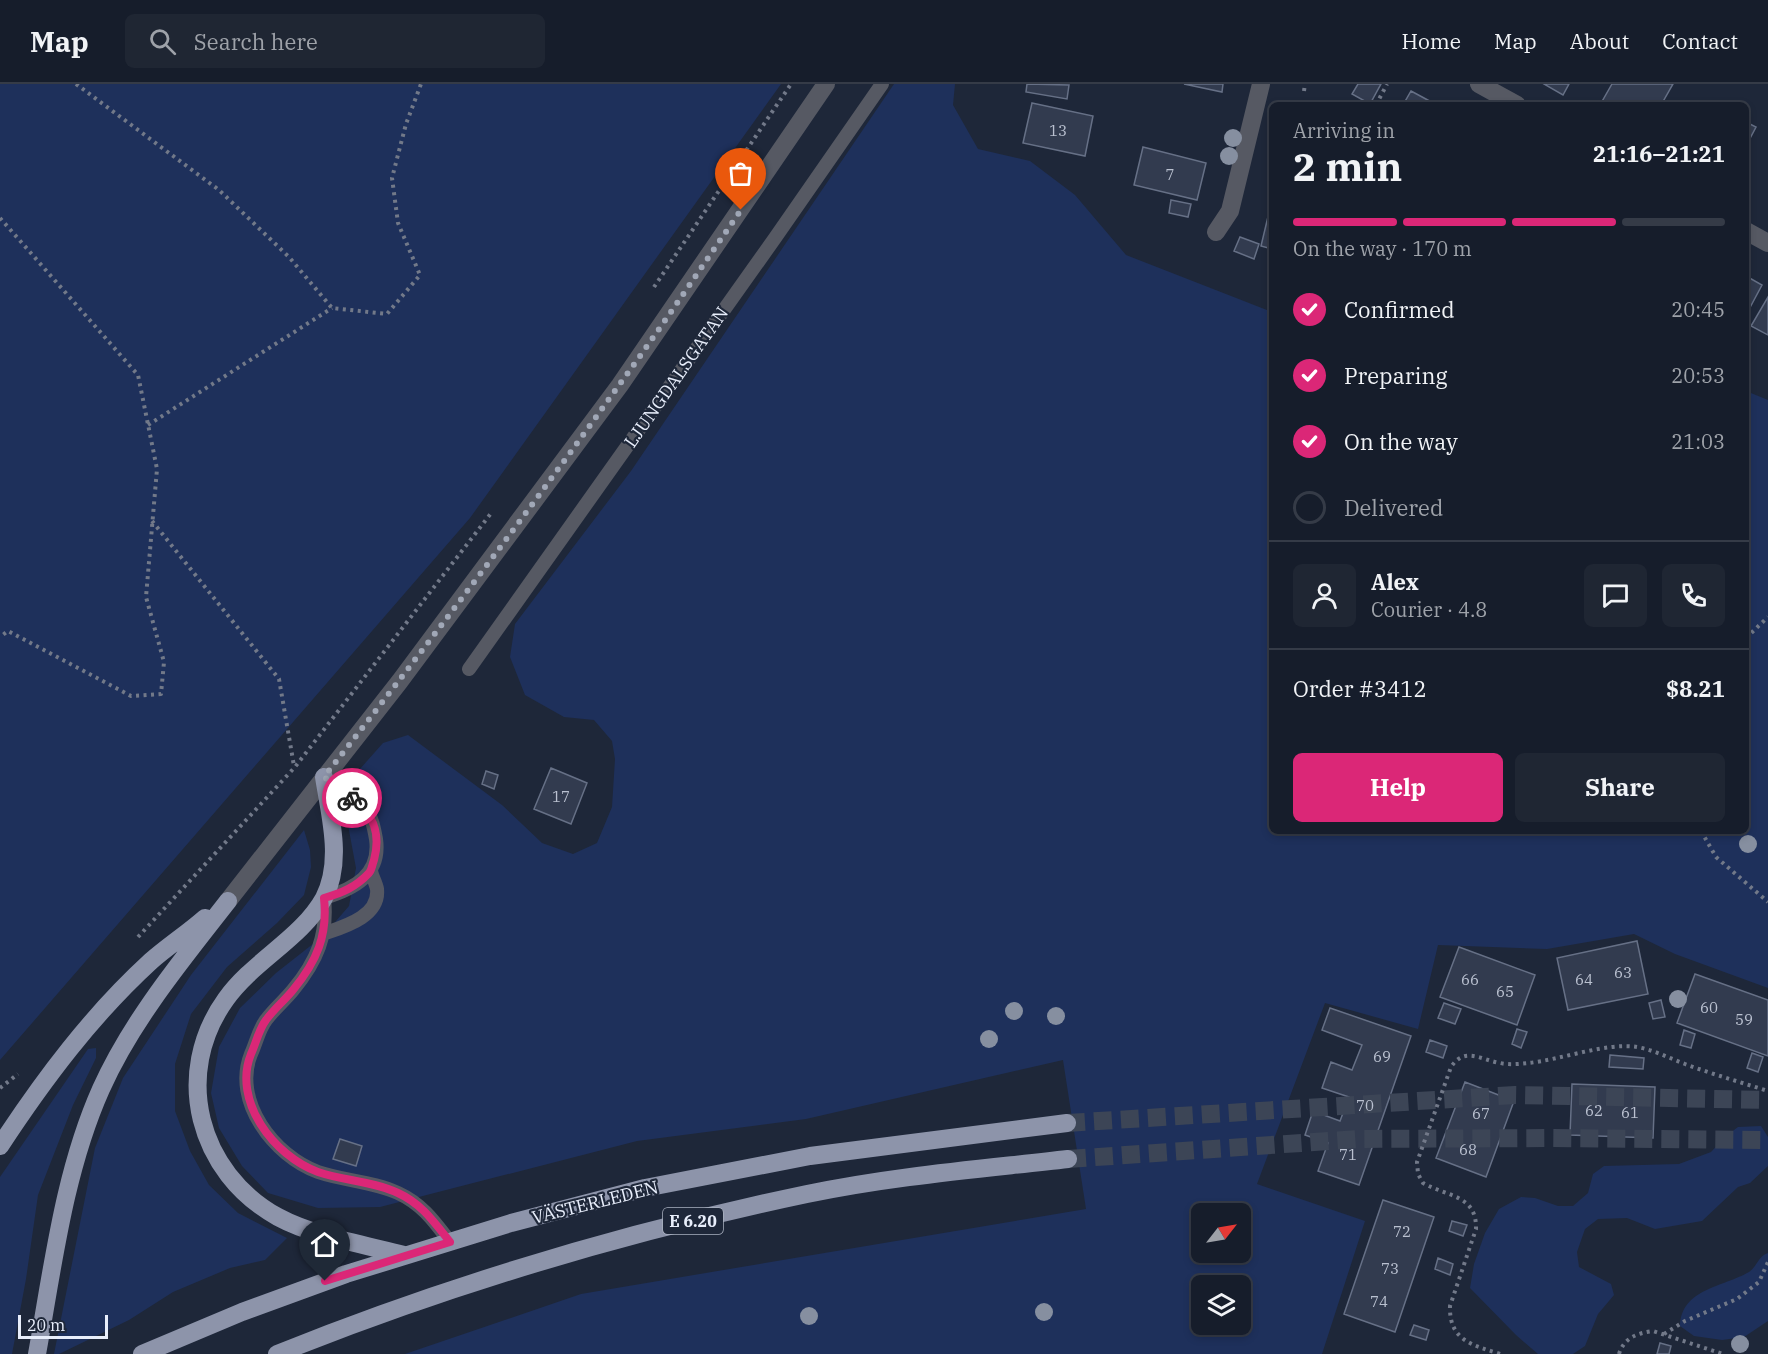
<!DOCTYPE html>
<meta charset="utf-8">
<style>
body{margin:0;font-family:"IBM Plex Serif",serif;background:#1f2633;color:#f1f3f6;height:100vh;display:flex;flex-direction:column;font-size:22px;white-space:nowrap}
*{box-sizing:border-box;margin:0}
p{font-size:20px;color:#9ea2a9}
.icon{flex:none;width:33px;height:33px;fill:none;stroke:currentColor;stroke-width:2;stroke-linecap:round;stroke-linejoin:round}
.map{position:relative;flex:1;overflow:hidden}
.panel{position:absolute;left:1269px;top:18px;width:480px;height:732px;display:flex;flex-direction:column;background:#161d2b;border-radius:9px;box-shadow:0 3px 9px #0003,0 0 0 2px #353b47}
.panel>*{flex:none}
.needle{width:39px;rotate:59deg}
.buttons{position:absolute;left:1191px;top:1119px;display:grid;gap:12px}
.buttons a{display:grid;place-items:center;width:60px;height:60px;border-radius:9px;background:#161d2b;box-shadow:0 3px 9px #0003,0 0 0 2px #353b47;font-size:30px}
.scale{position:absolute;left:18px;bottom:15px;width:90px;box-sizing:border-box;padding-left:6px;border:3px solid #e8eefb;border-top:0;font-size:16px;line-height:21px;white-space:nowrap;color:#e8eefb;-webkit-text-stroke:4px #1e2739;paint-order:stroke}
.pin{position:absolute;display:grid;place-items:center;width:51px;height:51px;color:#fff;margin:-62px -26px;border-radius:50% 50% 50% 0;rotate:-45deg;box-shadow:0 0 6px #0007}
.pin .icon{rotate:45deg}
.courier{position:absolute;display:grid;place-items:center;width:60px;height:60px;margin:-30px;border:4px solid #db2777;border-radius:50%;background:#fff;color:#222;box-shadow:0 2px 8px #0007}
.head em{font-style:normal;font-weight:800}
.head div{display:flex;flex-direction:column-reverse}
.head{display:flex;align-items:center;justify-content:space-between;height:102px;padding:0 24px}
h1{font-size:39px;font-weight:800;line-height:45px}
.bar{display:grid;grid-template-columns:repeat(4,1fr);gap:9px 6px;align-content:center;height:72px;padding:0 24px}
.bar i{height:8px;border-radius:4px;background:#353b47}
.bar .on{background:#db2777}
.bar p{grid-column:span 4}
.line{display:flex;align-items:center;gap:15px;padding:0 24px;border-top:2px solid #353b47}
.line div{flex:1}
.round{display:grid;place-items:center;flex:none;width:63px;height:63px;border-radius:9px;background:#1f2633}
ol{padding:0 24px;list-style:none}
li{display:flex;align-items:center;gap:18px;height:66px}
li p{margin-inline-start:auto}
li .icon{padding:6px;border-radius:50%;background:#db2777;color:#fff;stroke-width:4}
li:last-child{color:#9ea2a9}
li i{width:33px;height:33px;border:3px solid #353b47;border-radius:50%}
.button{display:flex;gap:12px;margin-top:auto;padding:12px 24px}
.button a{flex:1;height:69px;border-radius:9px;background:#db2777;color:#fff;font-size:24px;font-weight:800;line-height:69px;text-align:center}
.button a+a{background:#1f2633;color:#f1f3f6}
header{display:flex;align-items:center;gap:36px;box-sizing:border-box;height:84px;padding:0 30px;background:#161d2b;border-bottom:2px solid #353b47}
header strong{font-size:28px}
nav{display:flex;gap:33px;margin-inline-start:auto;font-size:21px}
.search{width:420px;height:54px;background:#1f2633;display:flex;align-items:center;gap:15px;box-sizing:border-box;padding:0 21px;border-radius:9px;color:#9ea2a9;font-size:22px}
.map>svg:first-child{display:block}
.green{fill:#1e305b;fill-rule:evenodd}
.building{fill:#323b4f;stroke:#667086;stroke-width:1.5}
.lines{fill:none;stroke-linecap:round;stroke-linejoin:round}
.trunk-tunnel{stroke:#3c4556;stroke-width:18;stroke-dasharray:18 9;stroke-linecap:butt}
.path{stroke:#727989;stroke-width:4;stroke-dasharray:3 4.5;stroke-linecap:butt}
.service{stroke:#565963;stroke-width:14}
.minor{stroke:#565963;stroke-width:18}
.tertiary{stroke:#565963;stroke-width:18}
.trunk{stroke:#8d94aa;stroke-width:18}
.tree{fill:#868fa0}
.done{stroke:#a1a8b7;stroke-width:6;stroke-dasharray:0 10.8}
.route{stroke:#db2777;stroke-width:8}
.labels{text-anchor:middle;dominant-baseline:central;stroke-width:4.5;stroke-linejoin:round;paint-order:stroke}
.number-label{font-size:15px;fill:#bac1d0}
.shield{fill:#1e2739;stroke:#abb2c1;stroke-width:1.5}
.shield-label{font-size:16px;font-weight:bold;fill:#e8eefb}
.street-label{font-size:18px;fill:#e8eefb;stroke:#1e2739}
</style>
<header>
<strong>Map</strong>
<div class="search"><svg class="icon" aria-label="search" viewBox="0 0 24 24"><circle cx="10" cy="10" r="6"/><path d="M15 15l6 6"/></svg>Search here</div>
<nav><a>Home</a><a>Map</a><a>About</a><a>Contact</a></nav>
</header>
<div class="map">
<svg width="1768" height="1270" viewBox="0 0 1768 1270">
<rect width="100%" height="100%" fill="#1e2739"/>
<path class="green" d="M0 0H781L470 434 0 976Z
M894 0H955L953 21 978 65 1030 77 1075 111 1126 171 1272 228V747H1746V307L1768 316V904L1675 870 1634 850 1547 865 1438 861 1418 945 1325 919 1257 1100 1365 1137 1322 1270H405L581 1210 1086 1125 1063 976 806 1035 637 1057 380 1123 318 1124 268 1109 242 1082 219 1044 211 1009 219 963 240 924 276 889 323 852 349 822 356 784 348 741 344 703 383 659 408 651 502 721 542 759 573 770 597 759 612 723 615 675 612 657 594 636 564 633 525 611 510 573 515 540 631 387ZM1202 1130H1240V1168H1202ZM1202 1202H1240V1240H1202Z
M304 746 310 766 311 783 304 811 277 839 227 883 191 930 175 980V1027L190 1067 209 1101 238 1129 287 1154 265 1176 230 1184 173 1208 129 1236 59 1270H54L95 1064 123 994 191 891Z
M96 964V974L73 1021 38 1111 26 1195 12 1270H0V1093L88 965Z
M1761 1042 1768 1053V1082L1750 1099 1738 1103 1702 1137 1655 1145 1627 1134 1598 1135 1585 1145 1577 1168 1579 1183 1611 1200 1614 1211 1598 1230 1585 1262 1573 1270H1538L1516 1251 1470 1204 1474 1180 1485 1149 1499 1125 1521 1113 1535 1114 1558 1122H1573L1588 1109 1593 1090 1604 1082 1679 1080 1711 1068 1726 1052 1738 1043Z
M1768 1169V1237L1744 1253 1722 1256 1694 1252 1680 1242C1681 1205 1723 1203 1749 1188 1757 1183 1758 1172 1768 1169Z"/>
<path class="building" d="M1027 0 1069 1 1067 15 1026 8Z
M1184 0H1223L1222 8Z
M1358 0H1381L1370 20 1352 10Z
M1544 0H1569L1563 11Z
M1612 0H1673L1661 21H1600Z
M1411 7 1437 21H1403Z
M1032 19 1093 32 1085 72 1023 59Z
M1746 38 1756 43 1746 62Z
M1143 63 1206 79 1197 116 1134 101Z
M1171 116 1191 120 1188 133 1169 129Z
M1271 120H1272V165L1261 162Z
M1240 153 1259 160 1254 175 1234 167Z
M1746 192 1762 201 1746 231Z
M1768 213V251L1751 242Z
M551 684 587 699 571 740 534 725Z
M486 687 498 691 494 705 482 700Z
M1637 857 1648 910 1568 926 1557 874Z
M1459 863 1535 891 1517 941 1440 913Z
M1695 890 1768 916V972L1677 939Z
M1661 916 1665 933 1653 935 1649 919Z
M1444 919 1461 925 1455 940 1438 934Z
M1330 924 1411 952 1359 1101 1318 1087 1328 1059 1305 1051 1313 1027 1340 1037 1349 1013 1322 1004 1331 978 1352 986 1362 961 1322 946Z
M1517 945 1527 948 1521 964 1512 960Z
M1684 946 1695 950 1691 964 1680 961Z
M1430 956 1447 962 1443 974 1426 968Z
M1752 969 1763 973 1758 988 1747 984Z
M1610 971 1644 974 1643 985 1609 983Z
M1465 998 1514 1017 1486 1093 1436 1074Z
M1572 1000 1655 1003 1653 1054 1570 1051Z
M340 1055 362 1062 356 1082 333 1075Z
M1383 1116 1434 1133 1395 1248 1344 1230Z
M1452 1137 1467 1141 1463 1152 1449 1147Z
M1438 1174 1453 1180 1450 1191 1435 1185Z
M1414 1241 1429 1246 1426 1256 1410 1251Z
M1660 1259 1671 1262 1669 1270H1657Z"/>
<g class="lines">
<path class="trunk-tunnel" d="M1067 1039 1515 1011 1768 1016
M1068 1075 1358 1055 1552 1054 1768 1056"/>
<path class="path" d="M76 0 219 106 289 173 332 224 387 230 420 191 398 139 392 94 406 40 421 0
M1304 7 1305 0
M1376 21 1387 0
M0 134 138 291 157 385 146 513 164 578 161 610 131 612 8 547 0 553
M654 203 791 0
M148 341 332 224
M152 437 279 595 294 682
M1746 554 1768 533
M1701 747 1716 773 1768 818
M138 853 295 683 492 428
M0 1004 18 990
M1664 1250 1685 1237 1737 1215 1759 1198 1768 1178
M1500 1270C1473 1261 1449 1257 1450 1222L1476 1145C1477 1111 1448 1113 1423 1099L1418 1090 1417 1078 1451 983C1465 962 1481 976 1500 979 1509 981 1519 980 1528 979 1560 976 1607 958 1637 963 1654 966 1669 974 1685 980 1712 990 1740 998 1768 1007
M1619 1270C1624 1254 1637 1249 1653 1247L1723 1270"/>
<path class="service" d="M469 585 775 154 882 0
M324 693C336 702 356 713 365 724 372 733 374 744 376 755 381 791 354 805 324 814 328 851 317 877 293 906 285 916 274 925 266 936 259 945 256 959 251 970 232 1017 274 1072 318 1088 344 1097 373 1097 398 1109 422 1120 434 1137 450 1158
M323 850C343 843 380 833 377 805 376 799 372 793 371 787"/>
<path class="minor" d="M1479 0 1517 21
M1746 147 1768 159
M1216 148 1230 127 1261 0"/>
<path class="tertiary" d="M228 817 400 597 620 301 826 0"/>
<path class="trunk" d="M324 693C330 732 343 777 324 814 302 854 253 877 226 915 172 990 198 1089 278 1133 313 1152 365 1161 404 1171
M0 1062C44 995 92 931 151 877 168 862 188 849 205 834
M37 1270C53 1182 64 1088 101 1005 132 936 182 876 228 817
M142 1270 242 1228 346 1190 511 1139 645 1104 810 1072 1067 1039
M277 1270C449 1201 626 1148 807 1110 893 1092 981 1085 1068 1075"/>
</g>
<g class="tree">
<circle cx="1233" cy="54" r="9"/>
<circle cx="1229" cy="72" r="9"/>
<circle cx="1748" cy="760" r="9"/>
<circle cx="1678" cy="915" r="9"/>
<circle cx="1014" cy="927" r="9"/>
<circle cx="1056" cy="932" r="9"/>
<circle cx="989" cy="955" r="9"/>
<circle cx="1044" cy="1228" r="9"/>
<circle cx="809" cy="1232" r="9"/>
<circle cx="1740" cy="1260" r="9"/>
</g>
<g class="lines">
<path class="done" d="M352 714 324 693C425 564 524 434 619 301 661 244 700 185 741 126"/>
<path class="route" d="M325 1197 450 1158C434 1138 422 1120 398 1109 373 1097 344 1097 318 1088 274 1072 232 1017 251 970 256 959 259 945 266 936 274 925 285 916 293 906 317 877 328 851 324 814 342 809 356 803 369 789 372 786 372 781 374 776 381 750 374 730 352 714"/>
</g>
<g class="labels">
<g class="number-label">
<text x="1058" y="46">13</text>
<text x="1170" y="90">7</text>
<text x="561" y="712">17</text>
<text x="1623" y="888">63</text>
<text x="1470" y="895">66</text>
<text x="1584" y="895">64</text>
<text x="1505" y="907">65</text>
<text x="1709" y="923">60</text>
<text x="1744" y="935">59</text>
<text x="1382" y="972">69</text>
<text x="1365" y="1021">70</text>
<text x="1594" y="1026">62</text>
<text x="1630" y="1028">61</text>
<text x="1481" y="1029">67</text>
<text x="1468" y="1065">68</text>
<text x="1348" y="1070">71</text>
<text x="1402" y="1147">72</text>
<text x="1390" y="1184">73</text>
<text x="1379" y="1217">74</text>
</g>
<rect class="shield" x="663" y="1124" width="60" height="26" rx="4.5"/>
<g class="shield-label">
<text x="693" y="1137">E 6.20</text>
</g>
<g class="street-label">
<text transform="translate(676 293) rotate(-55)">LJUNGDALSGATAN</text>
<text transform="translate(595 1118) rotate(-14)">VÄSTERLEDEN</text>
</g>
</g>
</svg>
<div class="buttons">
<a><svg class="needle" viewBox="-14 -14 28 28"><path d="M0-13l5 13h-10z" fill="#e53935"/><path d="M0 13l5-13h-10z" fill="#9ea2a9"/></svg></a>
<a><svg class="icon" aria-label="layers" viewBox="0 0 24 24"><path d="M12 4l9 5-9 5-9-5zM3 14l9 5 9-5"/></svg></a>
</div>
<div class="scale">20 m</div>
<div class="pin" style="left:741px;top:126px;background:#ea580c"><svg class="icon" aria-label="bag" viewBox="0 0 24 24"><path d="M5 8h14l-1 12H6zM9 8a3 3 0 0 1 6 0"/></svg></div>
<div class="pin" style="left:325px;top:1197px;background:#1f2937"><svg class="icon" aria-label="home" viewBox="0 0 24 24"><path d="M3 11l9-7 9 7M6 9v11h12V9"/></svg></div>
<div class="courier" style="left:352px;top:714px"><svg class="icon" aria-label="bike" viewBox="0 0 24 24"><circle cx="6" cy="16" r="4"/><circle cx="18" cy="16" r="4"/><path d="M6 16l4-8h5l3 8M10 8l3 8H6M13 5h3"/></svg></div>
<section class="panel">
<div class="head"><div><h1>2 min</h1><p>Arriving in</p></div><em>21:16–21:21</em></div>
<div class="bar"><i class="on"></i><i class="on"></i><i class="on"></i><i></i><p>On the way · 170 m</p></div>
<ol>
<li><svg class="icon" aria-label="check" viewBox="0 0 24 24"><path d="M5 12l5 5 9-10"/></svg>Confirmed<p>20:45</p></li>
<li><svg class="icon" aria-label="check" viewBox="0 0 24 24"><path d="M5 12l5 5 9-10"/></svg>Preparing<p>20:53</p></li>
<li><svg class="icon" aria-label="check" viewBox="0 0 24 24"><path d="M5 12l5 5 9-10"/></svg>On the way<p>21:03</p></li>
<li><i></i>Delivered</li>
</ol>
<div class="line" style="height:108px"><a class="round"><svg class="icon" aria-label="person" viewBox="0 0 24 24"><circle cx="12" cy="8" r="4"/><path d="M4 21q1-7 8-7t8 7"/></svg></a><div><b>Alex</b><p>Courier · 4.8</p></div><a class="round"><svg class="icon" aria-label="chat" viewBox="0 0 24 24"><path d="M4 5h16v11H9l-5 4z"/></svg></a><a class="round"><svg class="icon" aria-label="phone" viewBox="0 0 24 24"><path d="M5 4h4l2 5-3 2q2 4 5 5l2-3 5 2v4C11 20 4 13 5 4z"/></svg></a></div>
<div class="line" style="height:78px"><div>Order #3412</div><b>$8.21</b></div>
<div class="button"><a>Help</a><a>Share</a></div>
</section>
</div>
